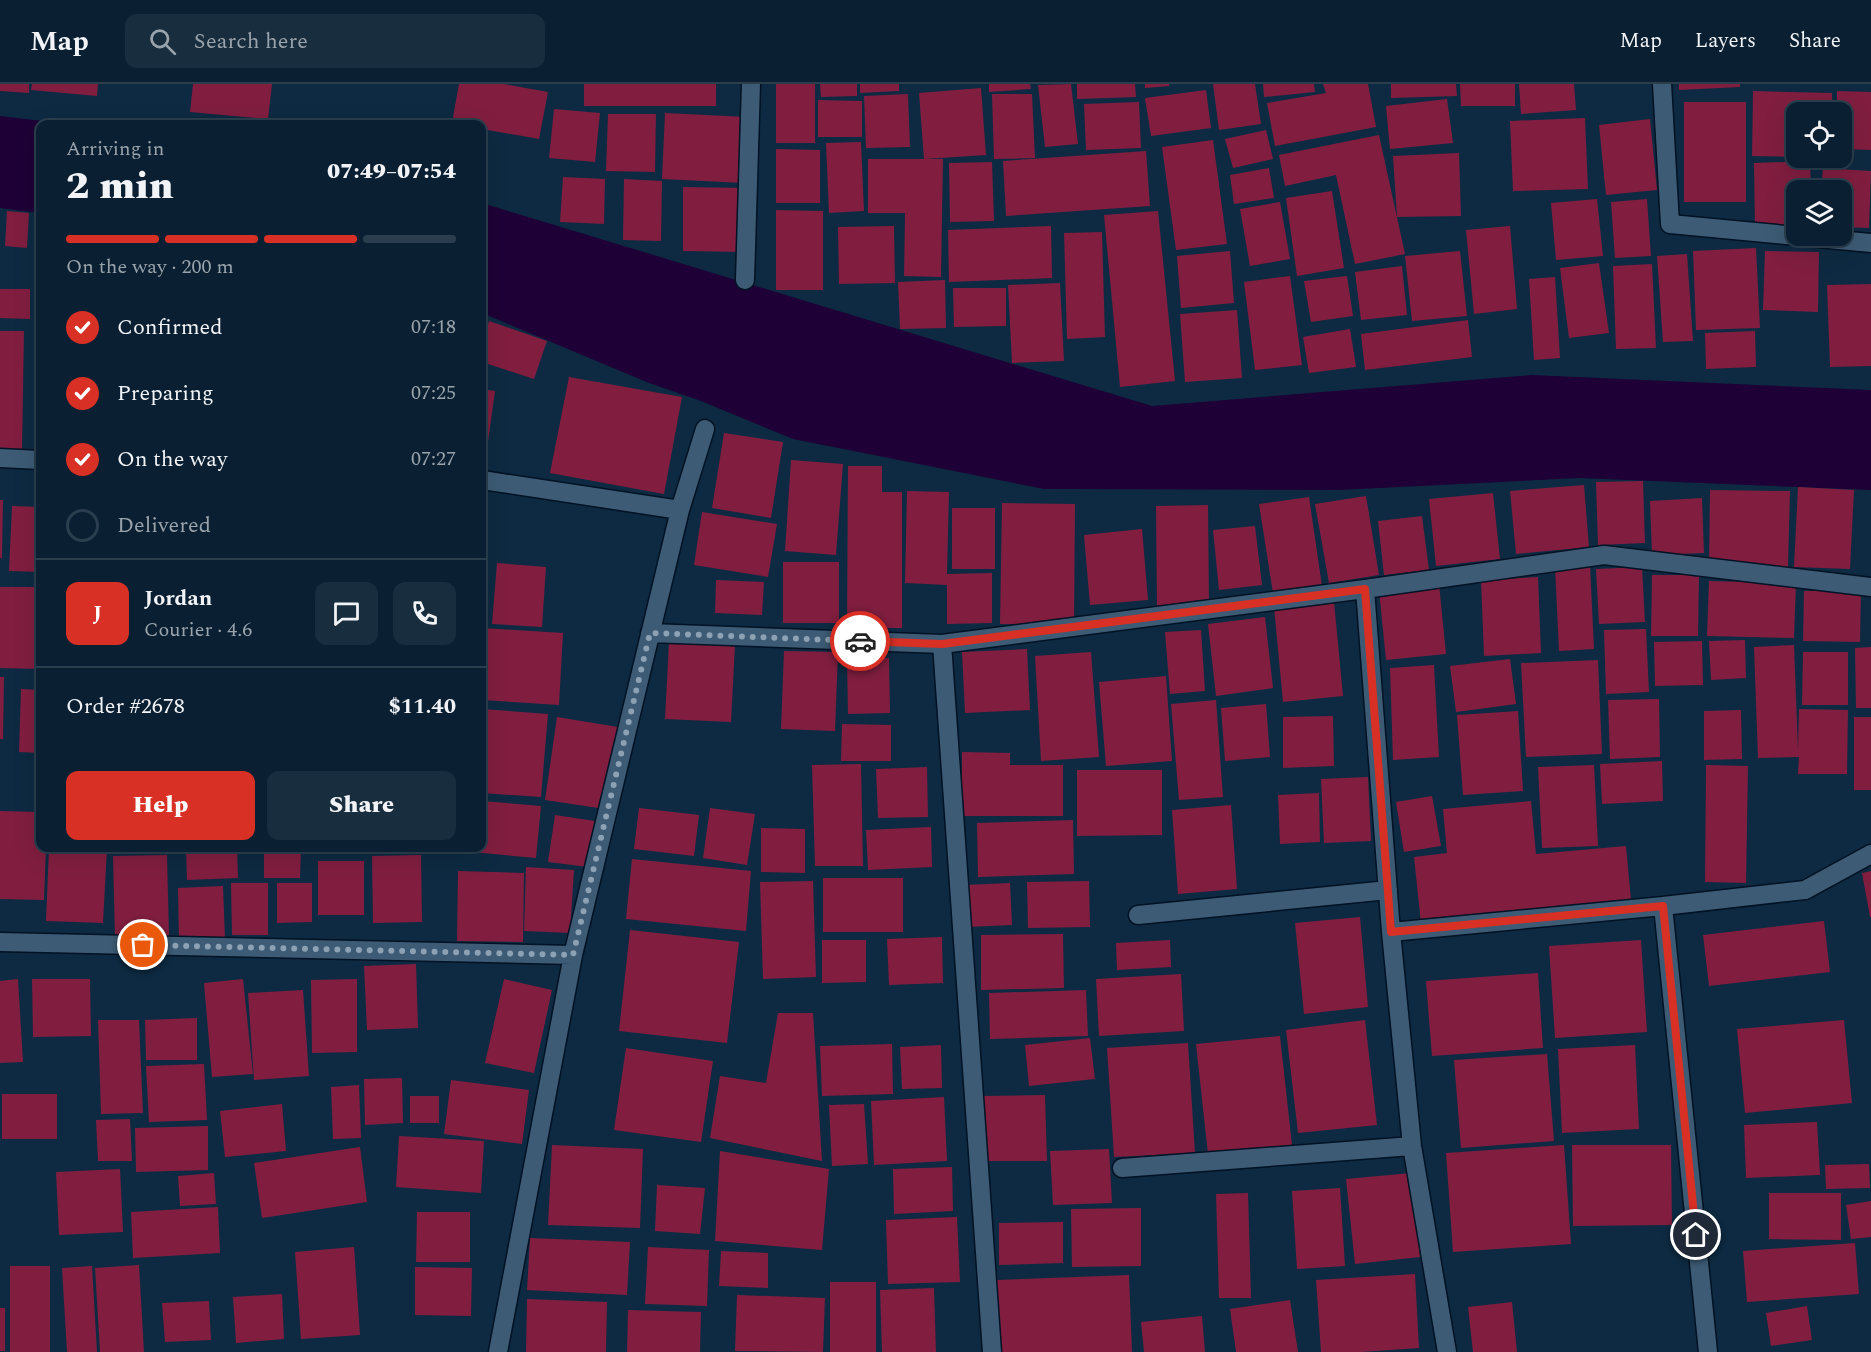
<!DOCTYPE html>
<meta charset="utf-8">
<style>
body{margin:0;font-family:Spectral,serif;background:#182d3e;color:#f1f3f6;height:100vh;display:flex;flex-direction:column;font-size:22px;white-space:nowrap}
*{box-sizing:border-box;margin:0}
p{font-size:20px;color:#99a3ac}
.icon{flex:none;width:33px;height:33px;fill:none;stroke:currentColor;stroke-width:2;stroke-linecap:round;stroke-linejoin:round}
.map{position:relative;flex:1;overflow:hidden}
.side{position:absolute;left:36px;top:36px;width:450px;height:732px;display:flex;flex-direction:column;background:#0a2032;border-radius:12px;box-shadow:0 6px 24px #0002,0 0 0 2px #2a3e4d}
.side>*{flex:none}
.buttons{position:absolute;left:1786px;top:18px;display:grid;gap:12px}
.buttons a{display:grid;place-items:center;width:66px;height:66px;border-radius:12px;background:#0a2032;box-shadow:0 6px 24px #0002,0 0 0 2px #2a3e4d;font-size:30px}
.pin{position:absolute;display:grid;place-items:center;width:51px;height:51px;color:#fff;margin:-26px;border:3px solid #fff;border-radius:50%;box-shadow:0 2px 6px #0007}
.courier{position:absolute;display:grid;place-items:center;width:60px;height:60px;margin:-30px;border:4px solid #d93025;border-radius:50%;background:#fff;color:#222;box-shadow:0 2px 8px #0007}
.head em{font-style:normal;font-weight:800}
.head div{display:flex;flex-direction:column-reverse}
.head{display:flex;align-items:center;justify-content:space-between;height:102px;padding:0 30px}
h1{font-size:39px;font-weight:800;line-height:45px}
.bar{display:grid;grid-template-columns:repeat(4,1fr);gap:9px 6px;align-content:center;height:72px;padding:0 30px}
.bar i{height:8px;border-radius:4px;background:#2a3e4d}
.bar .active{background:#d93025}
.bar p{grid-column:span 4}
.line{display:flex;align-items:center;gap:15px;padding:0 30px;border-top:2px solid #2a3e4d}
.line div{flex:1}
.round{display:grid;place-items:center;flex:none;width:63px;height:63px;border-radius:12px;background:#182d3e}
ol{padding:0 30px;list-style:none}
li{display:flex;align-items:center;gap:18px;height:66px}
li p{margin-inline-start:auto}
li .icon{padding:6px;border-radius:50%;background:#d93025;color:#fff;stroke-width:4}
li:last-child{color:#99a3ac}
li i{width:33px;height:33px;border:3px solid #2a3e4d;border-radius:50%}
.primary-button{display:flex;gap:12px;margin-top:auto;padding:12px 30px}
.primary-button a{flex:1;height:69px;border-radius:12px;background:#d93025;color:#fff;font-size:24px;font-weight:800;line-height:69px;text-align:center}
.primary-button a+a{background:#182d3e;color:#f1f3f6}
header{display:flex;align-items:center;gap:36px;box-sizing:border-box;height:84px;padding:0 30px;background:#0a2032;border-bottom:2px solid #2a3e4d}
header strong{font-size:28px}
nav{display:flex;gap:33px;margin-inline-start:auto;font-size:21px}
.search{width:420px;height:54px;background:#182d3e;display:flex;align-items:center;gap:15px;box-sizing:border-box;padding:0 21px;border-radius:12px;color:#99a3ac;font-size:22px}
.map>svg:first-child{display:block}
.water{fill:#1e0036}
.building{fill:#811e40}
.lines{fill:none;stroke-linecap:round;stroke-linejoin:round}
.minor-casing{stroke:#001223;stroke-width:21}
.minor{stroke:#3d5b75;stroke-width:18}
.done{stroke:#8ca1b3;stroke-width:6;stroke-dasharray:0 10.8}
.route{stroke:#d93025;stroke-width:8}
</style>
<header>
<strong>Map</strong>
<div class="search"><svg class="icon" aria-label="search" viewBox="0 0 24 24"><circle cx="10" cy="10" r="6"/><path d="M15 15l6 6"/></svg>Search here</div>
<nav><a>Map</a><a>Layers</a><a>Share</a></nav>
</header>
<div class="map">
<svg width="1871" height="1268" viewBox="0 0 1871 1268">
<rect width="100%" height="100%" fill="#0d2a42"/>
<path class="water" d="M0 32 68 40H40V129L0 124Z
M482 119 1152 322 1532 291 1871 306V406L1579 394 1339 406 1044 405 793 355 701 317 649 299 482 229Z"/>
<path class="building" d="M0 0H29V9L0 7Z
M32 0H98L97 12 31 6Z
M193 0H272L268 35 190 28Z
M459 0H504L548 8 539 55 482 45V40L452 39Z
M584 0H716V22H584Z
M776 0H815V59H776Z
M820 0H857V12L821 13Z
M860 0H899V7L860 9Z
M989 0H1030L1031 5 989 8Z
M1071 0 1078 60 1045 63 1038 1Z
M1077 0H1135L1136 13 1077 15Z
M1145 0H1169V2L1145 4Z
M1213 0H1255L1261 40 1219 46Z
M1263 0H1314L1315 8 1264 13Z
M1323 0H1368L1376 43 1275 62 1267 19 1326 9Z
M1391 0H1456L1457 12 1391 14Z
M1460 0H1515V22H1461Z
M1519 0H1574L1576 26 1521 30Z
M1679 0H1740V3L1679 6Z
M981 4 986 71 924 75 919 9Z
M1206 6 1211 44 1151 52 1145 14Z
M1753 7 1832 9V28H1797V73L1752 72Z
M1837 7 1871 8V66L1842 65V28H1837Z
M908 10 910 63 866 64 864 12Z
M992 10H1032L1035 74 994 75Z
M1447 15 1453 59 1390 65 1386 22Z
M818 16 862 17V53H818Z
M1139 18 1141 64 1086 66 1084 20Z
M1684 18H1746V118H1684Z
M554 25 600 29 595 78 549 74Z
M665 29 747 33 744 99 662 95Z
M608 30H656L655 88 606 87Z
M1585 34 1588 105 1513 107 1510 37Z
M1650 35 1657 106 1606 111 1599 41Z
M1266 46 1273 75 1233 84 1225 55Z
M1379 51 1405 170 1355 180 1336 91 1285 102 1279 71Z
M1213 56 1227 160 1176 166 1162 63Z
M861 58 864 127 829 129 826 59Z
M776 65 820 66V119H776Z
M1146 67 1150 122 1006 132 1003 77Z
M1459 69 1461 132 1397 133 1393 72Z
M868 75H943L941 193 904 192 905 129H868Z
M1810 77 1811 106H1797V144L1755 145 1754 79Z
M992 78 994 137 950 138 949 79Z
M1269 84 1274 114 1234 120 1230 91Z
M1823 84 1871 87 1869 144 1842 143V106H1821Z
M563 93 605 95 604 140 560 138Z
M624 95 662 97 661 157 623 156Z
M683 103 747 104 746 168 683 167Z
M1332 107 1344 184 1297 192 1286 114Z
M1597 115 1603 172 1556 176 1551 119Z
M1647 115 1651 172 1615 174 1611 118Z
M1280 118 1290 175 1250 182 1240 125Z
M776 126 823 127V206H776Z
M7 127 29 129 27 164 5 162Z
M1158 127 1175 297 1120 303 1104 131Z
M894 142 895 199 839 200 838 143Z
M1051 142 1052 194 949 198 948 146Z
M1510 142 1517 225 1474 230 1466 146Z
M1102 148 1105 253 1067 255 1064 149Z
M1756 164 1760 244 1696 246 1693 167Z
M1230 167 1234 219 1181 224 1177 172Z
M1460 167 1467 232 1412 237 1405 172Z
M1765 167 1819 168 1818 228 1763 226Z
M1687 170 1693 257 1663 258 1657 172Z
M1599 179 1609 249 1569 254 1560 184Z
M1652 180 1656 264 1616 265 1613 182Z
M1402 182 1407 231 1361 236 1355 188Z
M1290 192 1302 281 1255 286 1244 198Z
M1347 192 1353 232 1311 238 1304 197Z
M1555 193 1560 274 1534 276 1529 195Z
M945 196 946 244 900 245 898 198Z
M1060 199 1064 277 1012 279 1008 201Z
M1871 200V282L1830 283 1827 201Z
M953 204H1006V242L954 243Z
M0 205H30V235L0 234Z
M1237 226 1242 294 1185 298 1180 230Z
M1468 236 1472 273 1365 286 1361 250Z
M489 237 547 257 534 295 482 278V260Z
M1350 245 1356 283 1309 289 1303 253Z
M0 247H24L22 366 0 365Z
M1755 247 1756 283 1706 285 1705 249Z
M569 293 682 313 664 410 550 389Z
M482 305 495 307 486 372 482 371Z
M39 327H40V357L35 356Z
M724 349 783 358 771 434 712 424Z
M791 376 843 380 836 471 785 467Z
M848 382H882V408H902V544H847Z
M1643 397 1645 459 1598 461 1596 398Z
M1584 401 1589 463 1516 470 1510 407Z
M1798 403 1854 406 1850 485 1794 483Z
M1710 406 1790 407 1788 483 1709 482Z
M907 407 949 408 947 490 992 489V539L947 540V501L905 499Z
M1493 409 1500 475 1436 482 1429 415Z
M1366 412 1379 491 1329 499 1315 420Z
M1309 413 1322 502 1273 509 1259 420Z
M1702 414 1704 469 1652 471 1650 417Z
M0 416H3L2 474H0Z
M1002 419 1075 420 1074 541 1000 540Z
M1208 421 1209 521 1157 522 1156 422Z
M12 422 40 423V488L9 487Z
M952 424H995V485H952Z
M702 428 777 440 768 493 694 481Z
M1422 432 1429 486 1384 491 1378 437Z
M1255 442 1262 501 1219 506 1213 446Z
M1142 445 1148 516 1090 521 1084 451Z
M783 478H839V539H783Z
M497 479 546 483 542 543 492 540Z
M1590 481 1594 565 1559 567 1555 483Z
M1642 483 1645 538 1599 540 1596 485Z
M1652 491H1699L1698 552H1651Z
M1538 493 1541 569 1484 572 1481 496Z
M716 496 764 498 762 531 715 529Z
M1709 497 1796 499 1794 554 1707 552Z
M1439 500 1446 570 1386 576 1379 506Z
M0 503H40V585L0 584Z
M1804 507H1861L1860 558 1803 557Z
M1334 518 1343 612 1283 618 1274 523Z
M1265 533 1273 604 1216 612 1208 540Z
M482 544 563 549 559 621 482 616Z
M1646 545 1649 608 1606 610 1604 546Z
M1201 546 1205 607 1170 610 1165 548Z
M1745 556 1746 594 1711 596 1709 557Z
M1702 557 1703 601 1655 602 1654 558Z
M669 558 735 561 731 638 665 635Z
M1794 561 1798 666 1799 625 1848 626 1847 690H1798L1799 673 1758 674 1754 563Z
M1871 563V624H1856L1855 564Z
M1027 565 1030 626 965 629 962 568Z
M784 567 838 568 835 647 781 645Z
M1091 568 1099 673 1041 677 1035 572Z
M1803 568H1848V621H1802Z
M889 574 890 629 848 630 847 575Z
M1510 575 1516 620 1456 628 1450 582Z
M1598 576 1602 670 1526 673 1521 579Z
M1434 581 1439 673 1393 676 1390 584Z
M1166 592 1172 677 1106 682 1099 598Z
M0 593H4L3 655H0Z
M21 605 40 606V669L19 668Z
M1659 615 1660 673 1610 675 1608 616Z
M1216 616 1223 713 1179 716 1171 620Z
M1266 620 1270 673 1225 677 1221 624Z
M482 625 548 630 541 713 482 709Z
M1741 626 1742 675 1704 676V627Z
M1518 627 1523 707 1463 711 1457 631Z
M1333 632 1334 682 1283 684V633Z
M557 633 618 643 605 725 545 716Z
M1854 633H1871V706H1854Z
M842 640 891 641V677H841Z
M962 668 1010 669V681H1063V732H962Z
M1662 677 1663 717 1602 720 1600 680Z
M861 680 863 782H815L812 681Z
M1594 681 1598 762 1542 764 1538 683Z
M1706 681 1748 682 1746 799 1705 798Z
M927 683 928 733 878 734 876 685Z
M1077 686H1162V751L1077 752Z
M1368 693 1371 757 1324 759 1321 695Z
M1319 709 1320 758 1280 760 1278 711Z
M1432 712 1441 762 1404 768 1396 718Z
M482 717 541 722 536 774 439 765V764H482Z
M1531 717 1536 770 1626 762 1631 816 1421 839 1414 773 1447 769 1443 725Z
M1231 721 1237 805 1178 810 1172 726Z
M639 724 699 731 694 772 634 765Z
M710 724 755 730 747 781 703 774Z
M0 727 40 728V764H46L44 816 0 815Z
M555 731 595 737 588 783 548 778Z
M1073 736 1074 790 978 793 977 739Z
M931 743 932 783 868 786 866 746Z
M761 744 805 745V789L761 788Z
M49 764H107L103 839 46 837Z
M186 764H237L238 794 187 796Z
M264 764H301L300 794H264Z
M311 764H389V769L311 768Z
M167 771 169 852 115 853 113 772Z
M421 771 422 838 373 839 372 772Z
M632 775 751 787 746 847 626 835Z
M318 777H364V831H318Z
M526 783 574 786 570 849 524 847Z
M458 787 524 789 523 858 457 857Z
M1871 787V833H1870L1862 789Z
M823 794H903V848H823Z
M813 797 816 893 763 895 760 798Z
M1089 797 1090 843 1028 844 1027 798Z
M231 799H268V851H232Z
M277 799H312V838L277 839Z
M1010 799 1012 841 966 843 964 801Z
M223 802 225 855 179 857 178 804Z
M1360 833 1368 923 1304 930 1295 839Z
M1824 837 1830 888 1709 902 1703 851Z
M630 846 739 858 727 959 619 947Z
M1063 850 1064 904 981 906V851Z
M942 853 943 899 889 901 887 855Z
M822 856H866V898L822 899Z
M1170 856 1171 883 1117 886 1116 859Z
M1641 856 1647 948 1555 954 1549 862Z
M416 880 418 944 367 946 364 882Z
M1538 889 1543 964 1432 972 1426 897Z
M1181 890 1184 947 1099 952 1096 895Z
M18 895 23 978 0 979V897Z
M32 895H90L91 952 33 953Z
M243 895 253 990 212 993 204 899Z
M357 895V968L312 969 311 896Z
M504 895 552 906 534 989 485 979Z
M303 906 309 992 254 996 248 909Z
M1086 906 1088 952 990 955 989 909Z
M778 929H813L822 1077 710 1054 720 992 766 999Z
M197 934V976H146L145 936Z
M98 936H139L143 1029 101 1030Z
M1365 936 1377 1041 1298 1049 1286 946Z
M1844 936 1852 1019 1745 1029 1737 945Z
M1280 952 1292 1061 1208 1070 1196 960Z
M1090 954 1095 995 1029 1002 1025 961Z
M1188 959 1195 1069 1114 1073 1107 964Z
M892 960 893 1010 822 1012 820 962Z
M941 961 942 1004 902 1005 900 963Z
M1635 961 1639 1045 1562 1049 1558 965Z
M626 964 713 977 701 1058 614 1046Z
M1547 970 1554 1057 1461 1064 1454 976Z
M204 980 207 1036 149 1038 146 982Z
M402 994 403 1039 365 1041 364 995Z
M451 996 529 1006 522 1060 444 1050Z
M359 1001 361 1054 333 1055 331 1003Z
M2 1010H57V1055H2Z
M1045 1011 1047 1077H984L982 1012Z
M410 1012H439V1039H410Z
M944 1013 947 1077 874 1081 871 1017Z
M282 1020 286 1067 225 1073 220 1027Z
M864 1020 868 1080 832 1082 829 1021Z
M130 1035 132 1077H98L96 1036Z
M1817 1038 1820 1091 1746 1094 1744 1041Z
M208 1042V1086L136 1088 135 1044Z
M399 1052 484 1057 481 1109 396 1103Z
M552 1061 643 1065 640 1144 548 1141Z
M1564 1061 1571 1160 1453 1168 1446 1069Z
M1572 1061H1671L1672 1141 1573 1142Z
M360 1063 367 1118 262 1134 254 1079Z
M1109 1065 1112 1119 1053 1121 1050 1067Z
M720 1067 829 1085 822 1166 715 1157Z
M1869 1080 1870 1104 1826 1105 1825 1081Z
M952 1083 953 1127 894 1130 893 1085Z
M120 1085 123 1148 59 1151 56 1088Z
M214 1089 216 1120 180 1122 178 1092Z
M1411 1089 1420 1173 1355 1180 1346 1095Z
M657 1101 705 1104 700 1150 655 1147Z
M1340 1104 1345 1182 1297 1185 1292 1107Z
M1248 1109 1251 1214H1219L1216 1110Z
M1769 1109H1841V1156L1769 1155Z
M1871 1117V1153L1851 1155 1846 1121Z
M218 1123 220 1169 133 1174 131 1128Z
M1141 1124V1182L1072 1183 1071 1125Z
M417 1128H470V1178H416Z
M957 1133 960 1198 888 1200 886 1136Z
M1063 1138V1179L999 1181V1139Z
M530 1154 630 1158 627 1211 527 1206Z
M1855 1159 1859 1210 1747 1218 1743 1167Z
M354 1163 360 1251 301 1255 295 1168Z
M648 1163 709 1166 707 1222 645 1220Z
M721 1167 768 1169V1204L719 1202Z
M139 1181 144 1268H100L95 1184Z
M10 1182H50V1268H10Z
M92 1182 97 1268H67L62 1184Z
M415 1183 472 1184 471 1232 415 1231Z
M1415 1190 1419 1264 1361 1268H1321L1316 1196Z
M1129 1191 1132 1268H998L996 1196Z
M830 1198H876V1268H830Z
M934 1204 936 1268H882L880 1206Z
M282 1210 284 1255 236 1259 233 1213Z
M737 1211 825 1214 823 1268 735 1267Z
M527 1215 607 1218 606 1268H526Z
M1290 1216 1298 1268H1236L1230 1225Z
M209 1217 211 1256 165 1258 162 1219Z
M1512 1218 1517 1268H1473L1468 1223Z
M1807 1222 1812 1256 1771 1262 1766 1229Z
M0 1224H5V1267H0Z
M628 1226 701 1228 700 1268H627Z
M1202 1232 1205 1268H1144L1141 1238Z"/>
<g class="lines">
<g class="minor-casing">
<path id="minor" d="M1662 0 1670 140 1871 159
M745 196 751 0
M0 374 40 376
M482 396 680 426
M1365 505 1391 848
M650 549 942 560 1365 505 1604 471 1871 503
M942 560 992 1268
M1663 822 1805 806 1871 770
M1138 831 1388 806
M0 858 573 871
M1122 1084 1412 1062
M498 1268 573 871 680 426 705 345
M1447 1268 1412 1062 1391 848 1663 822 1708 1268"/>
</g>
<use href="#minor" class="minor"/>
</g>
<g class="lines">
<path class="done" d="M143 861 573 871 650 549 860 557"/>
<path class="route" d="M860 557 942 560 1365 505 1391 848 1663 822 1696 1151"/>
</g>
</svg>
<div class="buttons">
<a><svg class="icon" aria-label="locate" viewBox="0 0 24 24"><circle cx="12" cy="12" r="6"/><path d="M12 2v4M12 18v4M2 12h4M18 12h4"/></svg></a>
<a><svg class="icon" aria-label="layers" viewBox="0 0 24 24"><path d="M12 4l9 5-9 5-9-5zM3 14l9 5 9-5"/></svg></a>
</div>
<div class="pin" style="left:143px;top:861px;background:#ea580c"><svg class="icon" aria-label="bag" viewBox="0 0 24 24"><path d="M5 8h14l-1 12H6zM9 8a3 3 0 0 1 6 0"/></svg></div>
<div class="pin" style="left:1696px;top:1151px;background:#1f2937"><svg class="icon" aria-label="home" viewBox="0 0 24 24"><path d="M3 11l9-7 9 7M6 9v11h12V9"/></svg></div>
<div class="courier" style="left:860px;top:557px"><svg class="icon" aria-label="car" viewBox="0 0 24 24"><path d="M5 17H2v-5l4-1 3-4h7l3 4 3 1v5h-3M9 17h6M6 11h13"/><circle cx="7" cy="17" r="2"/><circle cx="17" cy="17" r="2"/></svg></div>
<section class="side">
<div class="head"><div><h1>2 min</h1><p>Arriving in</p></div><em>07:49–07:54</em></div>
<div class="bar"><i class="active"></i><i class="active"></i><i class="active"></i><i></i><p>On the way · 200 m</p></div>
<ol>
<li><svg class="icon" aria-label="check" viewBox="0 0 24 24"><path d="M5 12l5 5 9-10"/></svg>Confirmed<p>07:18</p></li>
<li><svg class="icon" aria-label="check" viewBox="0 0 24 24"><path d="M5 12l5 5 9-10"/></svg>Preparing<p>07:25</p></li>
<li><svg class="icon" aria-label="check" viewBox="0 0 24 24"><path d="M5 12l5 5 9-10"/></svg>On the way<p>07:27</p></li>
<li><i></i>Delivered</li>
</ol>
<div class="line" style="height:108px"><b class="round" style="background:#d93025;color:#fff">J</b><div><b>Jordan</b><p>Courier · 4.6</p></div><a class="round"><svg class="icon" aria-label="chat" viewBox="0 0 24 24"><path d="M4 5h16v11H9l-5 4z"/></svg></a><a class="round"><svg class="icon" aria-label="phone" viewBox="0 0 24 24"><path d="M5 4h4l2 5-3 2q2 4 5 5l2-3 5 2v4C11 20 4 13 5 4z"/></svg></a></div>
<div class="line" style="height:78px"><div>Order #2678</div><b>$11.40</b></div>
<div class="primary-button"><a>Help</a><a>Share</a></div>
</section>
</div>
